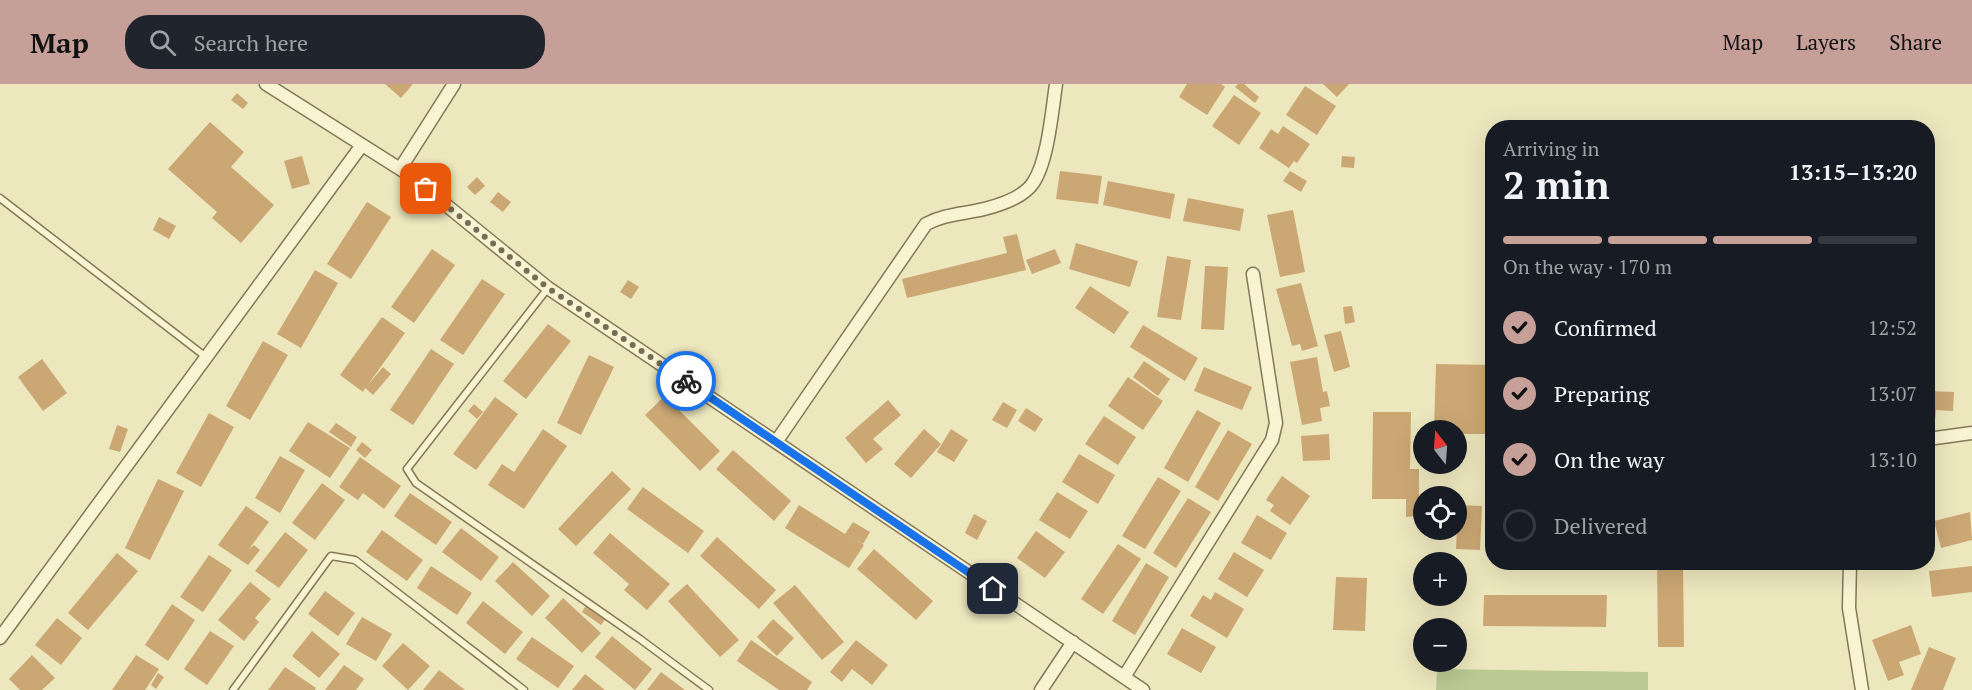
<!DOCTYPE html>
<meta charset="utf-8">
<style>
body{margin:0;font-family:"PT Serif",serif;background:#20242c;color:#f1f3f6;height:100vh;display:flex;flex-direction:column;font-size:22px;white-space:nowrap}
*{box-sizing:border-box;margin:0}
p{font-size:20px;color:#9ea1a6}
.icon{flex:none;width:33px;height:33px;fill:none;stroke:currentColor;stroke-width:2;stroke-linecap:round;stroke-linejoin:round}
.map{position:relative;flex:1;overflow:hidden}
.sheet{position:absolute;left:1485px;top:36px;width:450px;height:450px;display:flex;flex-direction:column;background:#171b24;border-radius:24px;box-shadow:0 6px 24px #0002}
.sheet>*{flex:none}
.needle{width:39px;rotate:343deg}
.controls{position:absolute;left:1413px;top:336px;display:grid;gap:12px}
.controls a{display:grid;place-items:center;width:54px;height:54px;border-radius:50%;background:#171b24;box-shadow:0 6px 24px #0002;font-size:30px}
.pin{position:absolute;display:grid;place-items:center;width:51px;height:51px;color:#fff;margin:-26px;border-radius:12px;box-shadow:0 3px 9px #0006}
.courier{position:absolute;display:grid;place-items:center;width:60px;height:60px;margin:-30px;border:4px solid #1a73e8;border-radius:50%;background:#fff;color:#222;box-shadow:0 2px 8px #0007}
.head em{font-style:normal;font-weight:700}
.head div{display:flex;flex-direction:column-reverse}
.head{display:flex;align-items:center;justify-content:space-between;height:102px;padding:0 18px}
h1{font-size:39px;font-weight:700;line-height:45px}
.bar{display:grid;grid-template-columns:repeat(4,1fr);gap:9px 6px;align-content:center;height:72px;padding:0 18px}
.bar i{height:8px;border-radius:4px;background:#363941}
.bar .current{background:#c79f99}
.bar p{grid-column:span 4}
ol{padding:0 18px;list-style:none}
li{display:flex;align-items:center;gap:18px;height:66px}
li p{margin-inline-start:auto}
li .icon{padding:6px;border-radius:50%;background:#c79f99;color:#111;stroke-width:4}
li:last-child{color:#9ea1a6}
li i{width:33px;height:33px;border:3px solid #363941;border-radius:50%}
header{display:flex;align-items:center;gap:36px;box-sizing:border-box;height:84px;padding:0 30px;background:#c79f99;color:#111}
header strong{font-size:28px}
nav{display:flex;gap:33px;margin-inline-start:auto;font-size:21px}
.search{width:420px;height:54px;background:#20242c;display:flex;align-items:center;gap:15px;box-sizing:border-box;padding:0 21px;border-radius:24px;color:#9ea1a6;font-size:22px}
.map>svg:first-child{display:block}
.green{fill:#baca92}
.building{fill:#cba774}
.lines{fill:none;stroke-linecap:round;stroke-linejoin:round}
.service-casing{stroke:#857757;stroke-width:9}
.minor-casing{stroke:#857757;stroke-width:15}
.service{stroke:#f8f3d1;stroke-width:6}
.minor{stroke:#f8f3d1;stroke-width:12}
.done{stroke:#756d55;stroke-width:6;stroke-dasharray:0 10.8}
.route{stroke:#1a73e8;stroke-width:8}
</style>
<header>
<strong>Map</strong>
<div class="search"><svg class="icon" aria-label="search" viewBox="0 0 24 24"><circle cx="10" cy="10" r="6"/><path d="M15 15l6 6"/></svg>Search here</div>
<nav><a>Map</a><a>Layers</a><a>Share</a></nav>
</header>
<div class="map">
<svg width="1972" height="606" viewBox="0 0 1972 606">
<rect width="100%" height="100%" fill="#ede7be"/>
<path class="green" d="M1437 585 1648 588V606H1436Z"/>
<path class="building" d="M385 0H413L401 14Z
M1187 0H1221L1225 3 1207 31 1179 13Z
M1238 0H1244L1259 13 1255 19 1235 3Z
M1323 0H1349L1337 13Z
M1305 2 1336 22 1317 51 1286 31Z
M237 9 248 19 243 25 231 16Z
M1234 11 1261 29 1239 61 1212 42Z
M210 38 244 68 231 83 274 121 241 159 212 134 217 128 168 85Z
M1283 42 1310 60 1297 79 1294 77 1289 84 1259 64 1271 45 1278 50Z
M302 72 310 100 292 105 284 77Z
M1342 72 1355 73 1354 84 1341 83Z
M1060 87 1102 92 1098 120 1056 115Z
M1290 87 1307 97 1301 108 1283 97Z
M477 93 485 102 475 111 467 103Z
M1108 97 1175 110 1170 135 1103 121Z
M498 108 511 118 503 128 490 118Z
M1188 114 1244 125 1240 147 1183 137Z
M367 118 391 133 351 195 327 180Z
M1293 126 1305 188 1280 193 1267 131Z
M159 133 176 142 169 155 153 146Z
M1017 150 1026 186 907 214 902 195 1007 169 1003 153Z
M1076 159 1138 177 1130 203 1069 185Z
M432 165 455 181 414 239 391 223Z
M1055 165 1061 179 1032 190 1026 176Z
M1167 172 1191 176 1181 236 1157 233Z
M1205 182 1228 183 1224 246 1201 245Z
M315 186 338 199 301 264 277 250Z
M482 195 505 210 463 271 440 256Z
M628 196 639 203 631 215 620 208Z
M1301 199 1318 262 1302 267 1300 260 1292 262 1276 205Z
M1090 202 1129 228 1114 250 1075 224Z
M1352 222 1355 238 1345 240 1343 223Z
M382 233 405 249 367 302 383 283 391 290 373 311 365 304 363 308 340 291Z
M548 240 571 257 526 315 503 297Z
M1143 241 1198 274 1185 297 1130 263Z
M1341 247 1350 283 1334 288 1324 251Z
M263 257 288 271 250 336 226 322Z
M431 265 454 280 413 341 390 326Z
M589 271 614 283 581 351 557 339Z
M1317 273 1323 308 1327 307 1330 322 1320 324 1322 337 1302 341 1290 278Z
M42 275 67 309 43 327 18 293Z
M1144 277 1170 295 1158 312 1133 293Z
M1436 280 1492 281V350H1456V346H1434Z
M1204 283 1252 303 1242 326 1194 307Z
M1128 293 1163 317 1143 346 1108 322Z
M671 306 685 320 679 326 720 367 700 387 645 331Z
M1928 307 1954 308 1953 327 1936 326 1935 336 1928 335Z
M495 313 518 330 476 386 453 370Z
M888 316 901 331 873 355 883 365 866 379 845 354Z
M1003 318 1017 326 1007 344 992 336Z
M474 320 483 328 477 335 468 327Z
M1026 324 1043 335 1035 348 1018 337Z
M1197 326 1221 339 1188 398 1164 384Z
M1373 328H1411L1410 385H1419V432L1406 433V415H1372Z
M209 329 234 343 201 403 176 389Z
M1104 332 1136 353 1118 381 1085 360Z
M308 338 350 364 330 394 289 367Z
M336 339 357 353 351 363 329 348Z
M117 341 128 345 120 368 109 365Z
M543 345 567 362 524 425 488 401 502 380 514 388Z
M924 345 941 360 911 394 894 380Z
M951 345 968 356 954 378 937 368Z
M1228 346 1252 360 1218 417 1195 403Z
M1329 350 1330 376 1303 377 1301 352Z
M362 358 372 366 365 374 356 366Z
M733 366 791 417 774 437 716 385Z
M1079 370 1115 391 1098 420 1062 398Z
M280 372 305 386 280 429 255 414Z
M360 373 401 402 384 425 363 409 358 416 339 403Z
M612 387 631 405 576 462 558 445Z
M1282 392 1310 412 1290 441 1270 427 1274 421 1266 416Z
M1158 393 1181 407 1145 465 1122 452Z
M158 395 184 407 150 476 125 464Z
M322 399 345 416 315 456 292 439Z
M643 403 704 447 688 469 627 425Z
M1057 408 1088 427 1070 455 1039 436Z
M410 409 452 438 436 461 394 432Z
M1188 414 1211 428 1176 484 1153 469Z
M799 421 845 450 853 438 870 448 863 460 852 454 864 461 849 484 785 444Z
M1458 421 1482 422 1480 466 1456 465Z
M246 422 269 438 249 465 254 461 260 466 248 481 218 461Z
M1970 428 1972 456 1941 464 1934 437Z
M974 430 987 437 977 456 965 449Z
M1257 431 1287 449 1271 476 1241 459Z
M461 444 499 473 481 497 442 468Z
M382 446 423 476 407 497 366 468Z
M1036 447 1065 468 1045 494 1017 474Z
M285 448 308 466 279 504 255 487Z
M610 449 670 500 647 526 624 506 629 500 593 469Z
M717 453 776 506 759 525 700 472Z
M1118 460 1141 475 1103 530 1081 515Z
M874 465 933 517 916 536 857 485Z
M1234 468 1264 486 1247 513 1218 495Z
M117 469 138 487 88 546 68 529Z
M209 471 232 486 203 528 180 513Z
M513 478 550 512 532 532 495 497Z
M1657 478H1683L1684 563H1658Z
M1146 479 1169 493 1135 551 1112 537Z
M431 482 472 509 457 531 417 504Z
M1972 482V508L1932 513 1929 487Z
M1336 493 1367 494 1365 547 1333 546Z
M250 498 271 515 255 534 259 538 244 557 218 536Z
M687 500 739 556 720 573 668 517Z
M795 501 844 558 822 576 773 519Z
M325 507 355 529 338 552 308 530Z
M1215 508 1244 525 1227 554 1190 532 1203 511 1211 516Z
M1484 511H1607L1606 543 1483 542Z
M563 514 601 549 582 569 545 534Z
M483 517 523 548 505 570 466 539Z
M172 520 195 536 168 577 145 561Z
M587 520 607 533 601 541 582 528Z
M362 533 392 550 376 577 346 560Z
M57 534 82 554 61 581 35 561Z
M773 535 794 554 777 572 757 553Z
M1911 541 1921 570 1899 578 1904 591 1888 597 1872 556Z
M1182 544 1216 563 1201 589 1167 570Z
M210 547 234 562 207 601 184 585Z
M312 547 340 570 319 594 292 572Z
M612 552 652 585 635 606 595 573Z
M532 553 574 582 558 604 516 575Z
M751 556 812 598 807 606H779L737 577Z
M856 556 888 581 872 601 852 585 842 598 830 588Z
M403 559 430 582 408 606 382 582Z
M1929 563 1956 574 1943 606H1911Z
M32 571 55 594 42 606H20L9 595Z
M136 571 159 585 145 606H112Z
M344 581 364 595 356 606H325Z
M285 583 316 604 315 606H268Z
M439 586 465 606H423Z
M661 588 685 606H647Z
M158 589 164 593 156 605 151 601Z
M585 590 605 606H572Z"/>
<g class="lines">
<g class="service-casing">
<path id="service" d="M0 114 206 273
M548 204 407 385 416 399 640 555 709 606
M233 606 331 472 355 476 524 606"/>
</g>
<g class="minor-casing">
<path id="minor" d="M266 0 408 90 548 204 1143 606
M400 85 454 0
M1928 355 1972 349
M776 358 926 140C944 130 964 130 984 125 1000 121 1023 114 1033 99 1048 77 1052 27 1056 0
M1850 478 1849 524 1862 606
M0 554 362 61
M1124 593 1272 356 1276 339 1253 190
M1041 606 1073 558"/>
</g>
<use href="#service" class="service"/>
<use href="#minor" class="minor"/>
</g>
<g class="lines">
<path class="done" d="M426 105 548 204 686 297"/>
<path class="route" d="M686 297 993 505"/>
</g>
</svg>
<div class="controls">
<a><svg class="needle" viewBox="-14 -14 28 28"><path d="M0-13l5 13h-10z" fill="#e53935"/><path d="M0 13l5-13h-10z" fill="#9ea1a6"/></svg></a>
<a><svg class="icon" aria-label="locate" viewBox="0 0 24 24"><circle cx="12" cy="12" r="6"/><path d="M12 2v4M12 18v4M2 12h4M18 12h4"/></svg></a>
<a>+</a>
<a>−</a>
</div>
<div class="pin" style="left:426px;top:105px;background:#ea580c"><svg class="icon" aria-label="bag" viewBox="0 0 24 24"><path d="M5 8h14l-1 12H6zM9 8a3 3 0 0 1 6 0"/></svg></div>
<div class="pin" style="left:993px;top:505px;background:#1f2937"><svg class="icon" aria-label="home" viewBox="0 0 24 24"><path d="M3 11l9-7 9 7M6 9v11h12V9"/></svg></div>
<div class="courier" style="left:686px;top:297px"><svg class="icon" aria-label="bike" viewBox="0 0 24 24"><circle cx="6" cy="16" r="4"/><circle cx="18" cy="16" r="4"/><path d="M6 16l4-8h5l3 8M10 8l3 8H6M13 5h3"/></svg></div>
<section class="sheet">
<div class="head"><div><h1>2 min</h1><p>Arriving in</p></div><em>13:15–13:20</em></div>
<div class="bar"><i class="current"></i><i class="current"></i><i class="current"></i><i></i><p>On the way · 170 m</p></div>
<ol>
<li><svg class="icon" aria-label="check" viewBox="0 0 24 24"><path d="M5 12l5 5 9-10"/></svg>Confirmed<p>12:52</p></li>
<li><svg class="icon" aria-label="check" viewBox="0 0 24 24"><path d="M5 12l5 5 9-10"/></svg>Preparing<p>13:07</p></li>
<li><svg class="icon" aria-label="check" viewBox="0 0 24 24"><path d="M5 12l5 5 9-10"/></svg>On the way<p>13:10</p></li>
<li><i></i>Delivered</li>
</ol>
</section>
</div>
